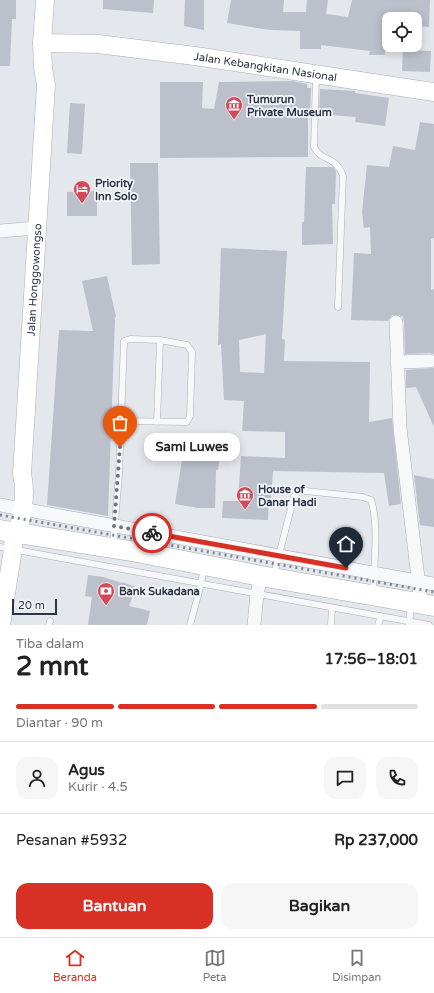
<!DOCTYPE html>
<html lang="id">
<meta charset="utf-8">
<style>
body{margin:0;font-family:"Varela Round",sans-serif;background:#f6f6f6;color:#222;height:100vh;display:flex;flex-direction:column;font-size:15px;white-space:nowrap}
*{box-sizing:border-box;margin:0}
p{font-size:13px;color:#767676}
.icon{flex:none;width:22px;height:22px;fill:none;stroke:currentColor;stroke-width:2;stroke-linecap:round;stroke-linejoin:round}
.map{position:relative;height:625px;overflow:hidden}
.drawer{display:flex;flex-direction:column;background:#fff;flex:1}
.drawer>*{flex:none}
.fabs{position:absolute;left:382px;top:12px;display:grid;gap:8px}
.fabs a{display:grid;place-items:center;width:40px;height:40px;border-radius:8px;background:#fff;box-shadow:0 2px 10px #0003;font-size:20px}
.scale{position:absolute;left:12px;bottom:10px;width:45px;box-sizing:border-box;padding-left:4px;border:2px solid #2b3445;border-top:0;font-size:11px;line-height:14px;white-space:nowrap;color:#2b3445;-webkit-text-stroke:3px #f4f6f9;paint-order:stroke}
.pin{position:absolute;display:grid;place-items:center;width:34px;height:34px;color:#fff;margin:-41px -17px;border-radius:50% 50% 50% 0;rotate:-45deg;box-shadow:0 0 4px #0007}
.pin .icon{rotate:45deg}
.courier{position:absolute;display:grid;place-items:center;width:40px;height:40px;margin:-20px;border:3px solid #d93025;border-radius:50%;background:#fff;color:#222;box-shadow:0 1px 5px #0007}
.bubble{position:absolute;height:28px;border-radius:12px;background:#fff;box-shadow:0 2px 10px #0003;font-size:13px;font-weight:700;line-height:28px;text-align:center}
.overview em{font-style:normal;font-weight:700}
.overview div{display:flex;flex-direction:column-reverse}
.overview{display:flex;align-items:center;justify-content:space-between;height:68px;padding:0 16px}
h1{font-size:26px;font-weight:700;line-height:30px}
.bar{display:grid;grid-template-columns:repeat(4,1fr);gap:6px 4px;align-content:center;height:48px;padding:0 16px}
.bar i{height:5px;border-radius:3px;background:#e0e0e0}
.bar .current{background:#d93025}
.bar p{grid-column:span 4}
.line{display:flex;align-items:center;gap:10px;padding:0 16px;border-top:1px solid #e0e0e0}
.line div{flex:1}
.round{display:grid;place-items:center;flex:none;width:42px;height:42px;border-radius:12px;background:#f6f6f6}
.button{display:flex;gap:8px;margin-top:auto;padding:8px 16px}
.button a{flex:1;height:46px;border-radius:12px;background:#d93025;color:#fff;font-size:16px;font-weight:700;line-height:46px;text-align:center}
.button a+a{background:#f6f6f6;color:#222}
.dock{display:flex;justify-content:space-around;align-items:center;height:56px;border-top:1px solid #e0e0e0;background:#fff;font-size:11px;color:#767676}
.dock a{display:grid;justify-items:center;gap:2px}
.dock .current{color:#d93025}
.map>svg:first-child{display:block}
.building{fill:#bbc0ca;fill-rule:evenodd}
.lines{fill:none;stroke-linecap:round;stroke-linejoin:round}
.lane-casing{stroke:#a9aeb7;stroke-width:7}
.street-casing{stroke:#a9aeb7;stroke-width:14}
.secondary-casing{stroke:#a9aeb7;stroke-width:19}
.primary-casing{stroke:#a3abb8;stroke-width:21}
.lane{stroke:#f7f8fa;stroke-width:6}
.street{stroke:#f7f8fa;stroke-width:13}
.secondary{stroke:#fff;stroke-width:18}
.primary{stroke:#fff;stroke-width:20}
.rail{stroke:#7d8696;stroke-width:3;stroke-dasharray:2 4;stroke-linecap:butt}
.done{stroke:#6c737f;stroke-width:4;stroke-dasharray:0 7.2}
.route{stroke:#d93025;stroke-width:5}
.labels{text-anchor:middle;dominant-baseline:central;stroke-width:3.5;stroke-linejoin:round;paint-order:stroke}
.street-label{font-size:11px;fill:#2b3445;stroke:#f4f6f9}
.poi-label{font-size:11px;font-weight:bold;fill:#2b3445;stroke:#f4f6f9;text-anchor:start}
</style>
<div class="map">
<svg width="434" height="625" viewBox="0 0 434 625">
<rect width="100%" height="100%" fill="#e4e7ec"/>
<path class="building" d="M0 0H16V19H12L10 66H0Z
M103 0H154L153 13 103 9Z
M185 0H204V30L184 26Z
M231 0H284L283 12H306L307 0H328L326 14 348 17 352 0H430L429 27 415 26V19H386L385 55H369L370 51 321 45V49H300V31L270 30 227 23Z
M403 50 431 51 430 72 402 71Z
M293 81 307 84V88H311L310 113H308V157L160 158V82H203L202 108 214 109 219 82Z
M320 89 355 91V93L389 98 385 126 355 122 356 117 319 114Z
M70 103 85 104 82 154 67 153Z
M420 122 434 124V238L431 239V290L434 289V354L430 353 405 354 404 322 403 317 399 315H392L388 321 351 320 354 253 371 254 370 227 364 228 362 212 367 165 389 167 393 146 415 150Z
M130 163H158L160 264 132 265Z
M306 167H333L336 171 335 204H332L333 244 302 245V222H304Z
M97 191V216H67V192Z
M221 248 287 251 282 339 285 340 284 361 370 362 369 422 392 418 401 504 389 506 384 473 273 471 271 498H269L268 520 222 518 223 501H238L241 456 285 458V432L242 431 244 401 224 400 221 344 218 345ZM266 334 264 373 240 372 239 340Z
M107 276 116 317H115L108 516 47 505 59 330 93 331 82 281Z
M434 368V427L416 387 406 388V370Z
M185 441 207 445V443L221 445 218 470H216L215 508H198L175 504Z
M414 475 434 479V527L420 525Z
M88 575 103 577 122 583V582L136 587 129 606 150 611 147 625H88L92 597 85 596Z"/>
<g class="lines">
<g class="lane-casing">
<path id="lane" d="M316 77 314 147C321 162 336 155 343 176L338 307
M157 422 160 340
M113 546 119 474 124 341 130 339 160 340 187 345 192 352 190 416 187 422 121 421
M0 547 429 625
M274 575 294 496C298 492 300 491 306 491L363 497 371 500C379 522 374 569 373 593
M49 625 50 621
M190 625 201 584 204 567
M331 625 332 608
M378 625 381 616
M409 625 411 605"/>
</g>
<g class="street-casing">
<path id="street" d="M0 231 37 228
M396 322 400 428 421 603
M397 362 430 361
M0 505 434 584
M254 625 257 594 261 576"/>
</g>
<g class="secondary-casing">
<g id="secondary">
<path id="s1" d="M42 43 98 44 195 56 434 92"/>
<path id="s2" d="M14 541C22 521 27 494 22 474L46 85 43 68 42 43 45 0"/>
<path d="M1 625 13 549 14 530"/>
</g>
</g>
<g class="primary-casing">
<path id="primary" d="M0 530 137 552 261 576 434 606"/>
</g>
<use href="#lane" class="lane"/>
<use href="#street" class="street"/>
<use href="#secondary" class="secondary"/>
<use href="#primary" class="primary"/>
<path class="rail" d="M0 515 434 592"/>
</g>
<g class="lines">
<path class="done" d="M120 447 114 526 152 533"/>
<path class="route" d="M152 533 346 568"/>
</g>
<defs>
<g id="museum-pin" transform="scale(0.9)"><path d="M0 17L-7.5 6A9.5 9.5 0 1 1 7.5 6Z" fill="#d1495b" stroke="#f4f6f9"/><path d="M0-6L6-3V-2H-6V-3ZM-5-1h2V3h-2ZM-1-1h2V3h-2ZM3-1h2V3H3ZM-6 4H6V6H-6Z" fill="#fff"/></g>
<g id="hotel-pin" transform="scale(0.9)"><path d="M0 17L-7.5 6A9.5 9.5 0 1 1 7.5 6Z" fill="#d1495b" stroke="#f4f6f9"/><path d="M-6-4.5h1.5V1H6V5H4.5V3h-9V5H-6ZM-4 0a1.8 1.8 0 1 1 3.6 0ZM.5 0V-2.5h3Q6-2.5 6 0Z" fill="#fff"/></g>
<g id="bank-pin" transform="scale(0.9)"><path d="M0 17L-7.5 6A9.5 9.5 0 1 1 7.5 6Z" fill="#d1495b" stroke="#f4f6f9"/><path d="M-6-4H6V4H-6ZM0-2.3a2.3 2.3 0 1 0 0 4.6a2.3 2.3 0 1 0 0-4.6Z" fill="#fff"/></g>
</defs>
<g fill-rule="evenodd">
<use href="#museum-pin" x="234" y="105"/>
<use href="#hotel-pin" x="82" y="189"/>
<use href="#museum-pin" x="245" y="495"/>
<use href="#bank-pin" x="106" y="591"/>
</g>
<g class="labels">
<g class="street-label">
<text stroke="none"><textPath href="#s1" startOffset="225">Jalan Kebangkitan Nasional</textPath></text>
<text stroke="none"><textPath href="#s2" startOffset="263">Jalan Honggowongso</textPath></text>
</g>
<g class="poi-label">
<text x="247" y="99">Tumurun<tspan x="247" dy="13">Private Museum</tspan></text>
<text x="95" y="183">Priority<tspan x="95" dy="13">Inn Solo</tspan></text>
<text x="258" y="489">House of<tspan x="258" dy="13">Danar Hadi</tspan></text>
<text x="119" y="591">Bank Sukadana</text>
</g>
</g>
</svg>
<div class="fabs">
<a><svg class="icon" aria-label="locate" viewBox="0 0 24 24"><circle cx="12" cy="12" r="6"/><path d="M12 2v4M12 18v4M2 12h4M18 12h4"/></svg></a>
</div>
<div class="scale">20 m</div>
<div class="pin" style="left:120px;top:447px;background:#ea580c"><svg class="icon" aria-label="bag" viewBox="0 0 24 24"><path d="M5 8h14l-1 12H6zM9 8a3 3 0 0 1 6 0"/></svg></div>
<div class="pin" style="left:346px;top:568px;background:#1f2937"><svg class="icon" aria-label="home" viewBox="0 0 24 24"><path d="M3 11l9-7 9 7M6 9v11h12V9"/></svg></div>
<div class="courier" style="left:152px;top:533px"><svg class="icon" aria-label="bike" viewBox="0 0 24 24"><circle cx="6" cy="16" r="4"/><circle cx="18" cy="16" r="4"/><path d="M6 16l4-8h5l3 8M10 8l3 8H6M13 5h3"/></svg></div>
<div class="bubble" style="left:144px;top:433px;width:96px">Sami Luwes</div>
</div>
<section class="drawer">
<div class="overview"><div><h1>2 mnt</h1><p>Tiba dalam</p></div><em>17:56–18:01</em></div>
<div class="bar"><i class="current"></i><i class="current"></i><i class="current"></i><i></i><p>Diantar · 90 m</p></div>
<div class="line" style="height:72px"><a class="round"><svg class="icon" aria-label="person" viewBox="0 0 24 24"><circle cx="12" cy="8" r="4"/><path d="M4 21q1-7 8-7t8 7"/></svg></a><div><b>Agus</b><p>Kurir · 4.5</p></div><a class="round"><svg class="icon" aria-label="chat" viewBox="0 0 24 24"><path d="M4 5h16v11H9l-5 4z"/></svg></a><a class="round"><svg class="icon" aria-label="phone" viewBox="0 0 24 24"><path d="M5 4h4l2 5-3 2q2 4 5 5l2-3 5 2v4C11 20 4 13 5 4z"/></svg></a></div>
<div class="line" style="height:52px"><div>Pesanan #5932</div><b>Rp 237,000</b></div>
<div class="button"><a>Bantuan</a><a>Bagikan</a></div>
</section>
<nav class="dock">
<a class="current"><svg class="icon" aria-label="home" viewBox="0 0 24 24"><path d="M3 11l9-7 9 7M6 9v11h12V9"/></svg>Beranda</a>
<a><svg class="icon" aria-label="map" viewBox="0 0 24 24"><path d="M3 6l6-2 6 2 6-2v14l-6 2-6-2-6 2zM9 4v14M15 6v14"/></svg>Peta</a>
<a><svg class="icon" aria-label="saved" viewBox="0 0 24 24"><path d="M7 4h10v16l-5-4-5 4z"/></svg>Disimpan</a>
</nav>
